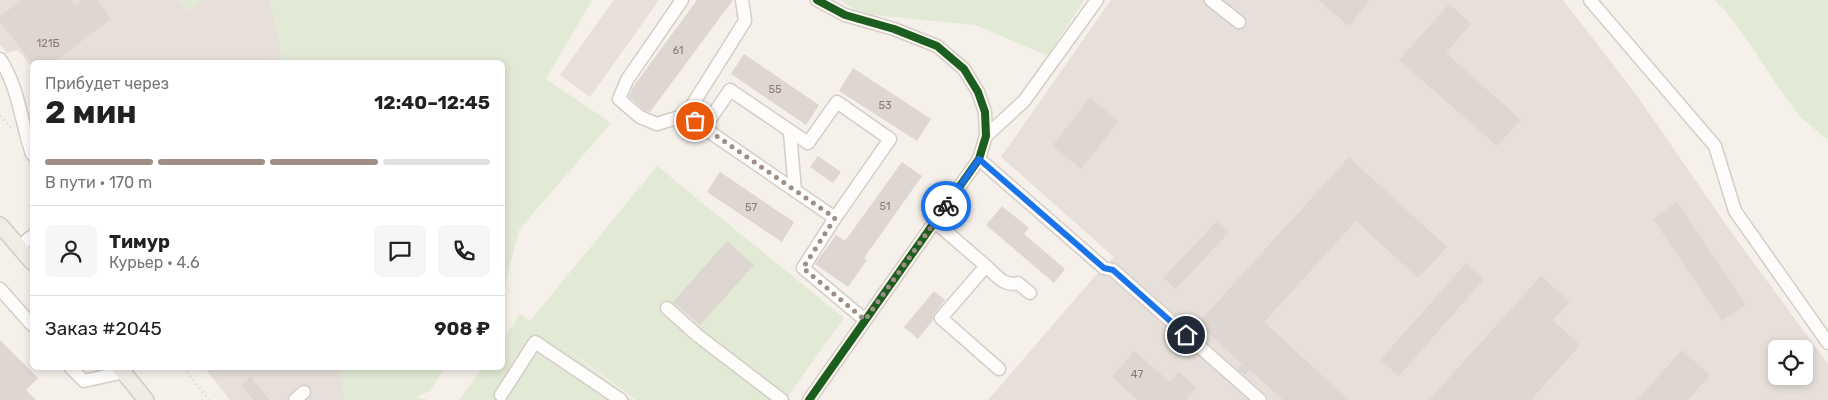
<!DOCTYPE html>
<html lang="ru">
<meta charset="utf-8">
<style>
body{margin:0;font-family:Rubik,sans-serif;background:#f6f6f6;color:#222;height:100vh;display:flex;flex-direction:column;font-size:19px;white-space:nowrap}
*{box-sizing:border-box;margin:0}
p{font-size:16px;color:#767676}
.icon{flex:none;width:28px;height:28px;fill:none;stroke:currentColor;stroke-width:2;stroke-linecap:round;stroke-linejoin:round}
.map{position:relative;flex:1;overflow:hidden}
.sheet{position:absolute;left:30px;top:60px;width:475px;height:310px;display:flex;flex-direction:column;background:#fff;border-radius:8px;box-shadow:0 2px 8px #0003}
.sheet>*{flex:none}
.controls{position:absolute;left:1768px;top:340px;display:grid;gap:10px}
.controls a{display:grid;place-items:center;width:45px;height:45px;border-radius:8px;background:#fff;box-shadow:0 2px 8px #0003;font-size:25px}
.pin{position:absolute;display:grid;place-items:center;width:42px;height:42px;color:#fff;margin:-21px;border:2px solid #fff;border-radius:50%;box-shadow:0 1px 5px #0007}
.courier{position:absolute;display:grid;place-items:center;width:50px;height:50px;margin:-25px;border:4px solid #1a73e8;border-radius:50%;background:#fff;color:#222;box-shadow:0 1px 6px #0007}
.headline em{font-style:normal;font-weight:700}
.headline div{display:flex;flex-direction:column-reverse}
.headline{display:flex;align-items:center;justify-content:space-between;height:85px;padding:0 15px}
h1{font-size:32px;font-weight:700;line-height:38px}
.bar{display:grid;grid-template-columns:repeat(4,1fr);gap:8px 5px;align-content:center;height:60px;padding:0 15px}
.bar i{height:6px;border-radius:4px;background:#e0e0e0}
.bar .active{background:#9f8e84}
.bar p{grid-column:span 4}
.line{display:flex;align-items:center;gap:12px;padding:0 15px;border-top:1px solid #e0e0e0}
.line div{flex:1}
.round{display:grid;place-items:center;flex:none;width:52px;height:52px;border-radius:8px;background:#f6f6f6}
.map>svg:first-child{display:block}
.industrial{fill:#e7e0da;fill-rule:evenodd}
.green{fill:#e2ead6}
.building{fill:#ded6d0}
.lines{fill:none;stroke-linecap:round;stroke-linejoin:round}
.minor-casing{stroke:#d4cdc8;stroke-width:15}
.major-casing{stroke:#d3cbc7;stroke-width:18}
.path{stroke:#d6d0cb;stroke-width:2.5;stroke-dasharray:1 4;stroke-linecap:butt}
.minor{stroke:#fefdfc;stroke-width:12}
.major{stroke:#f1ece5;stroke-width:15}
.cycleway-casing{stroke:#fdf5ea;stroke-width:11}
.cycleway{stroke:#1b5e20;stroke-width:8}
.done{stroke:#9f8e84;stroke-width:5;stroke-dasharray:0 9}
.route{stroke:#1a73e8;stroke-width:6}
.labels{text-anchor:middle;dominant-baseline:central;stroke-width:4;stroke-linejoin:round;paint-order:stroke}
.number-label{font-size:11px;fill:#8e7b70}
</style>
<div class="map">
<svg width="1828" height="400" viewBox="0 0 1828 400">
<rect width="100%" height="100%" fill="#f5f0ea"/>
<path class="industrial" d="M0 0H279L289 62H32V69L18 50 7 53 0 44Z
M614 0H659L590 97 560 75Z
M1111 0H1563L1638 97 1729 229 1828 364V400H988L1095 276 1114 257 1001 157ZM1776 349H1804V376H1776Z
M205 368H341L347 400H230Z"/>
<path class="green" d="M179 0H202L187 11Z
M270 0H592L546 79 611 123 519 230 503 292 502 62H283Z
M840 0H1084L1048 56 975 25 862 14Z
M1715 0H1828V140C1819 132 1807 124 1799 115 1769 78 1748 34 1715 0Z
M657 166 844 318 785 400H636L531 322 633 400H459L482 368H502L503 339 520 314 530 321Z
M339 368H445L430 391 415 397 426 400H344Z"/>
<path class="building" d="M22 0H72L76 5 82 0H97L111 19 54 62H31L0 22V16Z
M697 0H733L650 112 644 110 629 97 633 87Z
M1318 0H1370L1349 26Z
M1449 4 1471 24 1446 53 1521 120 1497 146 1399 60Z
M744 54 819 105 806 125 731 74Z
M853 68 931 119 917 141 839 91Z
M1090 98 1119 121 1081 169 1052 146Z
M818 156 841 172 833 183 810 167Z
M1349 157 1447 247 1418 278 1356 221 1264 322 1349 400H1283L1250 370 1245 375 1237 369 1242 364 1198 323Z
M902 162 922 176 864 258 867 260 848 287 815 264 836 235 845 241Z
M720 172 794 222 782 242 707 192Z
M1677 202 1746 305 1722 321 1653 219Z
M1002 206 1029 228 1024 234 1065 269 1054 283 986 225Z
M1217 221 1229 232 1176 289 1163 278Z
M727 241 754 265 700 325 673 302Z
M1466 263 1484 279 1399 376 1380 360Z
M1541 276 1570 302 1553 320 1580 345 1531 400H1429Z
M934 291 945 300 935 313 933 320 918 339 904 327Z
M0 340 38 378 26 390 36 400H0Z
M1682 350 1710 375 1688 400H1637Z
M1134 351 1170 382 1179 372 1196 388 1186 400H1138L1112 377Z
M250 377 270 400H254L241 386Z"/>
<g class="lines">
<g class="minor-casing">
<path id="minor" d="M682 0 627 80 619 99 640 117 657 124 686 115 745 21 742 0
M1211 0 1239 22
M1590 0 1715 146 1735 211 1828 343
M0 59C19 88 21 122 32 154
M790 132 795 191
M986 136 1024 101 1097 0
M979 159 1104 268 1113 270 1260 400
M835 218 704 128 730 90 808 143 837 102 890 139 835 218 803 268 865 320
M935 222 986 266 941 318 999 369
M19 247 32 236
M986 266C996 275 1004 287 1018 283L1030 293
M0 289 32 325
M667 308 697 335 782 400
M71 368 84 381 124 372
M501 395 535 342 621 400
M295 400 304 392
M809 400 979 159 986 136 985 112 978 92 964 69 937 46 894 29 845 15 817 0"/>
</g>
<g class="major-casing">
<path id="major" d="M0 225 32 262
M120 368 146 400"/>
</g>
<path class="path" d="M0 116 11 127
M184 368 209 400"/>
<use href="#minor" class="minor"/>
<use href="#major" class="major"/>
<g class="cycleway-casing">
<path id="cycleway" d="M809 400 979 159 986 136 985 112 978 92 964 69 937 46 894 29 845 15 817 0"/>
</g>
<use href="#cycleway" class="cycleway"/>
</g>
<g class="lines">
<path class="done" d="M695 121 835 218 803 268 865 320 946 206"/>
<path class="route" d="M946 206 979 159 1104 268 1113 270 1186 335"/>
</g>
<g class="labels">
<g class="number-label">
<text x="48" y="43">121Б</text>
<text x="678" y="50">61</text>
<text x="775" y="89">55</text>
<text x="885" y="105">53</text>
<text x="885" y="206">51</text>
<text x="751" y="207">57</text>
<text x="1137" y="374">47</text>
</g>
</g>
</svg>
<div class="controls">
<a><svg class="icon" aria-label="locate" viewBox="0 0 24 24"><circle cx="12" cy="12" r="6"/><path d="M12 2v4M12 18v4M2 12h4M18 12h4"/></svg></a>
</div>
<div class="pin" style="left:695px;top:121px;background:#ea580c"><svg class="icon" aria-label="bag" viewBox="0 0 24 24"><path d="M5 8h14l-1 12H6zM9 8a3 3 0 0 1 6 0"/></svg></div>
<div class="pin" style="left:1186px;top:335px;background:#1f2937"><svg class="icon" aria-label="home" viewBox="0 0 24 24"><path d="M3 11l9-7 9 7M6 9v11h12V9"/></svg></div>
<div class="courier" style="left:946px;top:206px"><svg class="icon" aria-label="bike" viewBox="0 0 24 24"><circle cx="6" cy="16" r="4"/><circle cx="18" cy="16" r="4"/><path d="M6 16l4-8h5l3 8M10 8l3 8H6M13 5h3"/></svg></div>
<section class="sheet">
<div class="headline"><div><h1>2 мин</h1><p>Прибудет через</p></div><em>12:40–12:45</em></div>
<div class="bar"><i class="active"></i><i class="active"></i><i class="active"></i><i></i><p>В пути · 170 m</p></div>
<div class="line" style="height:90px"><a class="round"><svg class="icon" aria-label="person" viewBox="0 0 24 24"><circle cx="12" cy="8" r="4"/><path d="M4 21q1-7 8-7t8 7"/></svg></a><div><b>Тимур</b><p>Курьер · 4.6</p></div><a class="round"><svg class="icon" aria-label="chat" viewBox="0 0 24 24"><path d="M4 5h16v11H9l-5 4z"/></svg></a><a class="round"><svg class="icon" aria-label="phone" viewBox="0 0 24 24"><path d="M5 4h4l2 5-3 2q2 4 5 5l2-3 5 2v4C11 20 4 13 5 4z"/></svg></a></div>
<div class="line" style="height:65px"><div>Заказ #2045</div><b>908 ₽</b></div>
</section>
</div>
